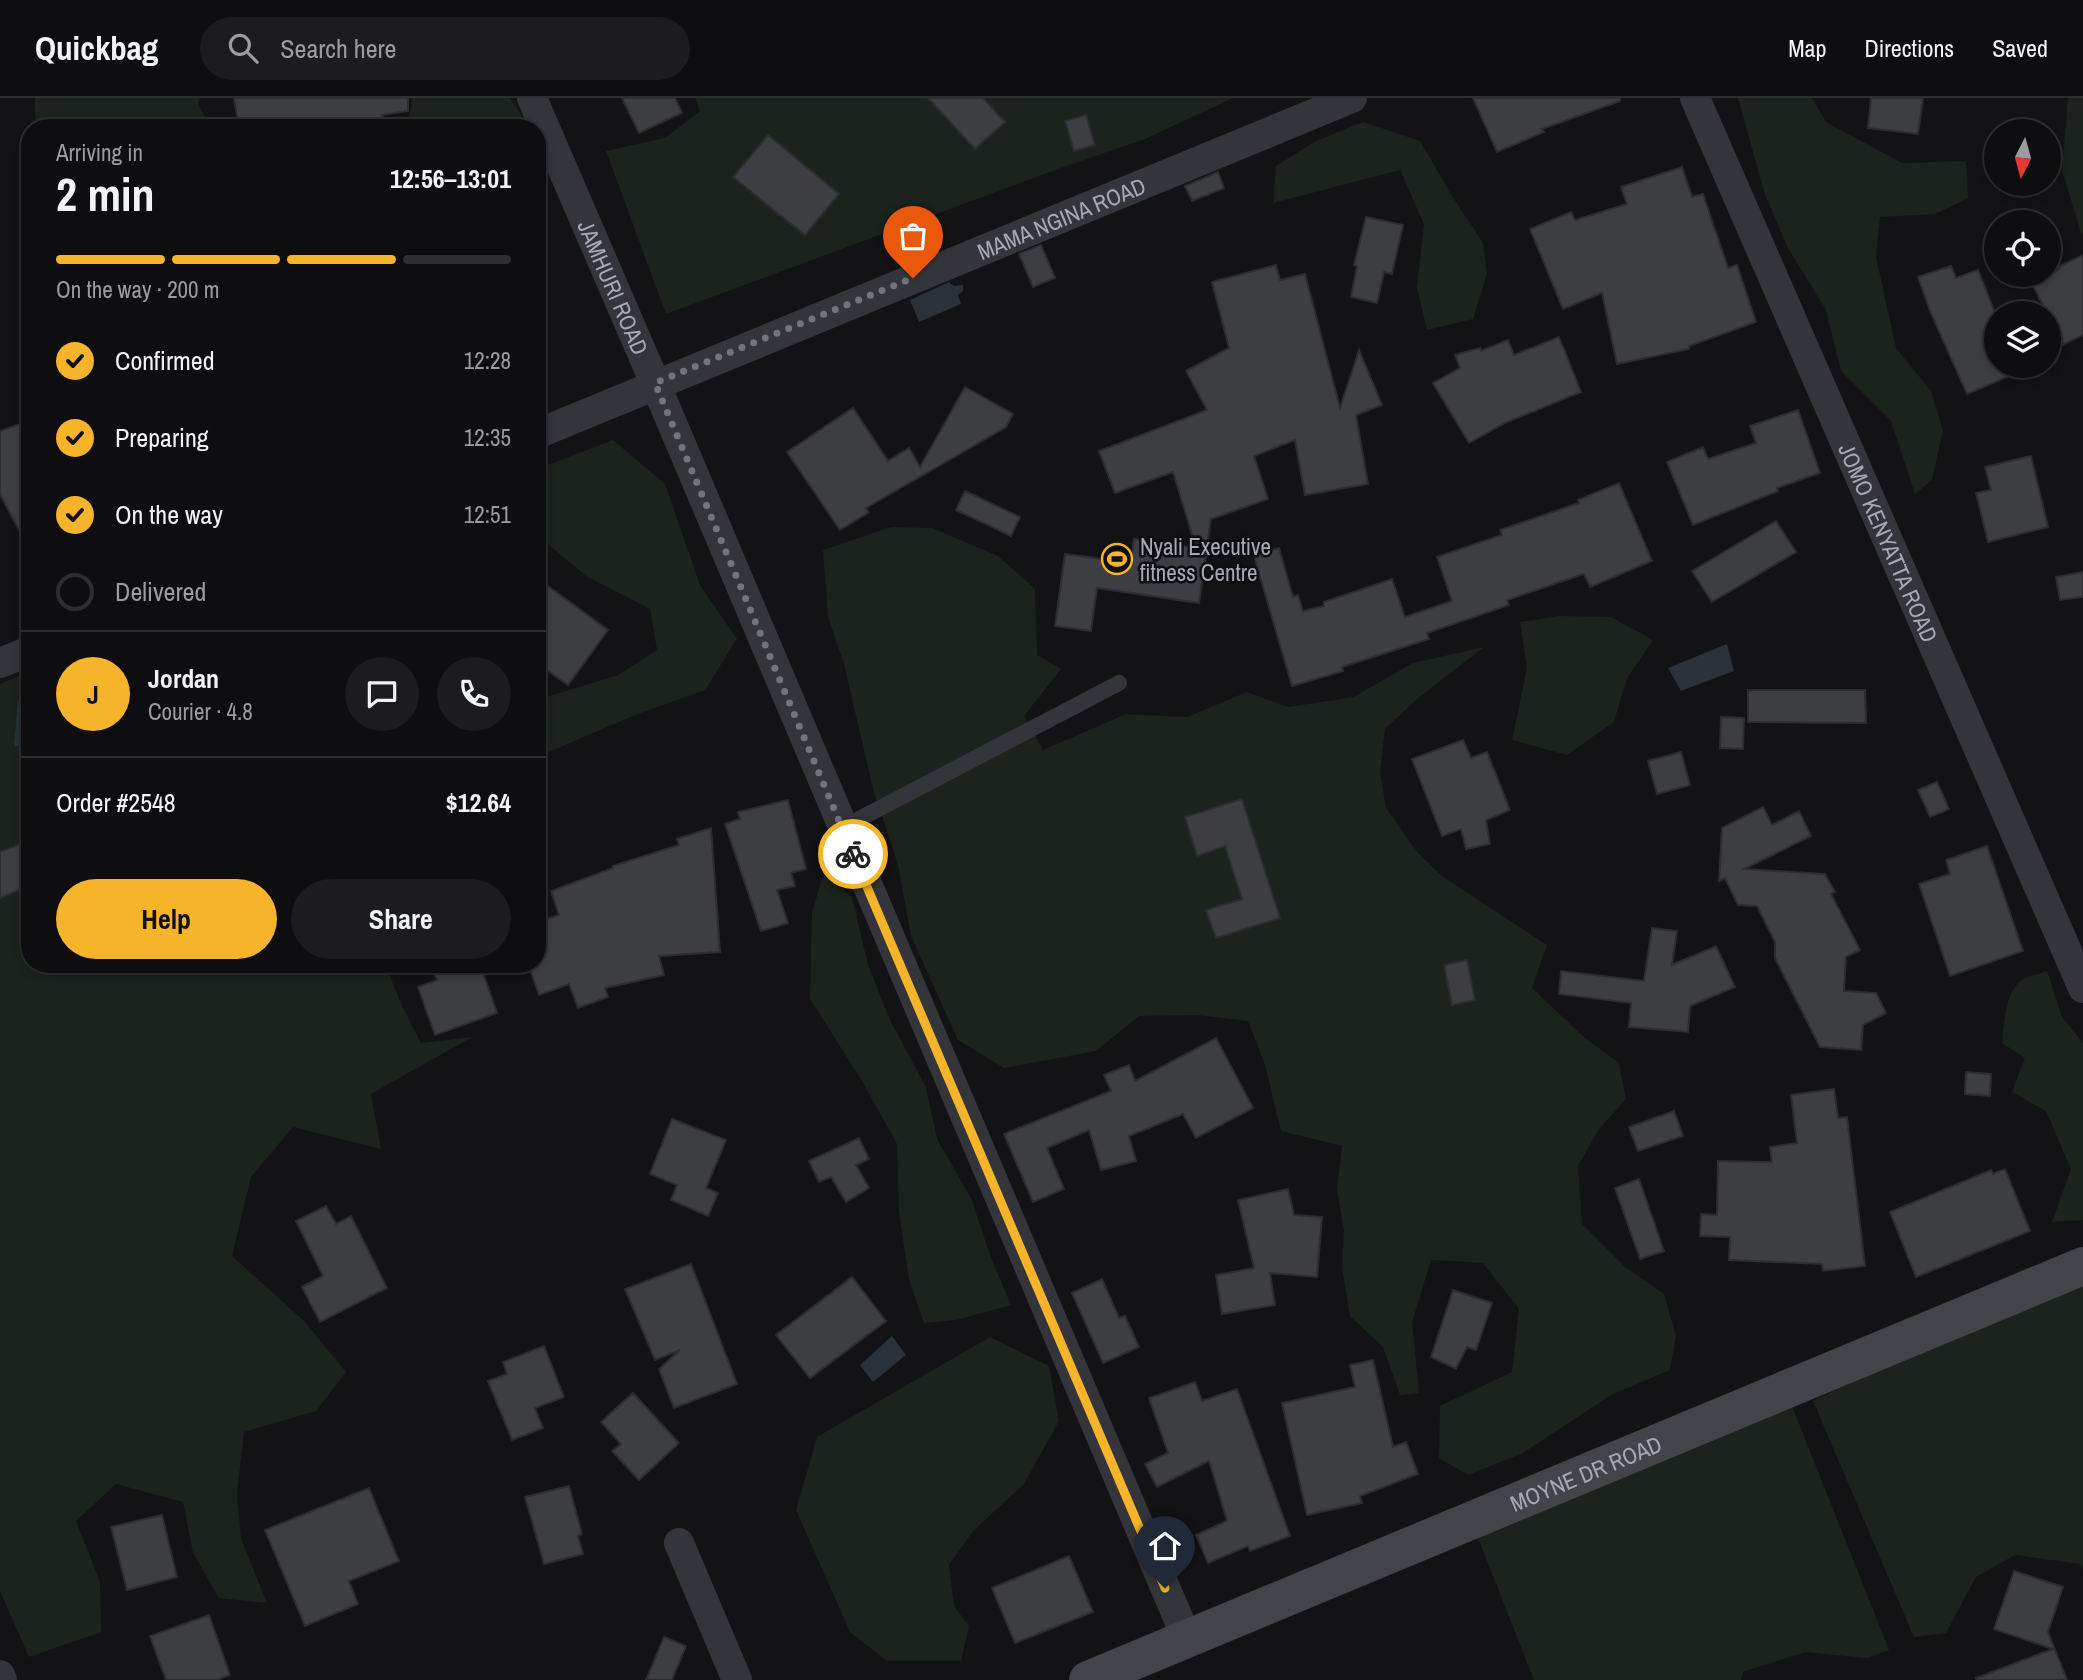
<!DOCTYPE html>
<meta charset="utf-8">
<style>
body{margin:0;font-family:"Archivo Narrow",sans-serif;background:#1c1c1e;color:#f1f3f6;height:100vh;display:flex;flex-direction:column;font-size:26px;white-space:nowrap}
*{box-sizing:border-box;margin:0}
p{font-size:23px;color:#9b9c9f}
.icon{flex:none;width:38px;height:38px;fill:none;stroke:currentColor;stroke-width:2;stroke-linecap:round;stroke-linejoin:round}
.map{position:relative;flex:1;overflow:hidden}
.sheet{position:absolute;left:21px;top:21px;width:525px;height:854px;display:flex;flex-direction:column;background:#0e0e10;border-radius:28px;box-shadow:0 4px 10px #0003,0 0 0 2px #2e2e30}
.sheet>*{flex:none}
.needle{width:46px;rotate:186deg}
.controls{position:absolute;left:1984px;top:21px;display:grid;gap:14px}
.controls a{display:grid;place-items:center;width:77px;height:77px;border-radius:50%;background:#0e0e10;box-shadow:0 4px 10px #0003,0 0 0 2px #2e2e30;font-size:35px}
.pin{position:absolute;display:grid;place-items:center;width:60px;height:60px;color:#fff;margin:-72px -30px;border-radius:50% 50% 50% 0;rotate:-45deg;box-shadow:0 0 7px #0007}
.pin .icon{rotate:45deg}
.courier{position:absolute;display:grid;place-items:center;width:70px;height:70px;margin:-35px;border:5px solid #f6b42a;border-radius:50%;background:#fff;color:#222;box-shadow:0 2px 9px #0007}
.summary em{font-style:normal;font-weight:700}
.summary div{display:flex;flex-direction:column-reverse}
.summary{display:flex;align-items:center;justify-content:space-between;height:119px;padding:0 35px}
h1{font-size:46px;font-weight:700;line-height:52px}
.bar{display:grid;grid-template-columns:repeat(4,1fr);gap:10px 7px;align-content:center;height:84px;padding:0 35px}
.bar i{height:9px;border-radius:5px;background:#2e2e30}
.bar .on{background:#f6b42a}
.bar p{grid-column:span 4}
.line{display:flex;align-items:center;gap:18px;padding:0 35px;border-top:2px solid #2e2e30}
.line div{flex:1}
.round{display:grid;place-items:center;flex:none;width:74px;height:74px;border-radius:37px;background:#1c1c1e}
ol{padding:0 35px;list-style:none}
li{display:flex;align-items:center;gap:21px;height:77px}
li p{margin-inline-start:auto}
li .icon{padding:7px;border-radius:50%;background:#f6b42a;color:#111;stroke-width:4}
li:last-child{color:#9b9c9f}
li i{width:38px;height:38px;border:4px solid #2e2e30;border-radius:50%}
.cta{display:flex;gap:14px;margin-top:auto;padding:14px 35px}
.cta a{flex:1;height:80px;border-radius:42px;background:#f6b42a;color:#111;font-size:28px;font-weight:700;line-height:80px;text-align:center}
.cta a+a{background:#1c1c1e;color:#f1f3f6}
header{display:flex;align-items:center;gap:42px;box-sizing:border-box;height:98px;padding:0 35px;background:#0e0e10;border-bottom:2px solid #2e2e30}
header strong{font-size:33px}
nav{display:flex;gap:38px;margin-inline-start:auto;font-size:24px}
.search{width:490px;height:63px;background:#1c1c1e;display:flex;align-items:center;gap:18px;box-sizing:border-box;padding:0 24px;border-radius:38px;color:#9b9c9f;font-size:26px}
.map>svg:first-child{display:block}
.green{fill:#1b231c}
.water{fill:#293139}
.building{fill:#3d3e42;stroke:#2d2d31;stroke-width:2}
.lines{fill:none;stroke-linecap:round;stroke-linejoin:round}
.service{stroke:#34353a;stroke-width:16}
.minor{stroke:#34353a;stroke-width:30}
.secondary{stroke:#42444a;stroke-width:38}
.done{stroke:#71747d;stroke-width:7;stroke-dasharray:0 12.6}
.route{stroke:#f6b42a;stroke-width:9}
.labels{text-anchor:middle;dominant-baseline:central;stroke-width:5;stroke-linejoin:round;paint-order:stroke}
.street-label{font-size:23px;fill:#a4a9b5;stroke:#0e0e10}
.poi-label{font-size:23px;fill:#a4a9b5;stroke:#0e0e10;text-anchor:start}
</style>
<header>
<strong>Quickbag</strong>
<div class="search"><svg class="icon" aria-label="search" viewBox="0 0 24 24"><circle cx="10" cy="10" r="6"/><path d="M15 15l6 6"/></svg>Search here</div>
<nav><a>Map</a><a>Directions</a><a>Saved</a></nav>
</header>
<div class="map">
<svg width="2083" height="1582" viewBox="0 0 2083 1582">
<rect width="100%" height="100%" fill="#131315"/>
<path class="green" d="M35 0H200L198 5 210 30H35Z
M412 0H510L522 18 521 30H388L409 20Z
M695 0H1233L1145 41 1058 71 666 216 606 53 665 40 700 13Z
M1738 0H1812L1826 24 1902 65 1966 63 1968 100 1935 116 1880 119 1876 159 1896 250 1931 293 1943 332 1932 382 1915 396 1891 323 1841 273 1826 212 1788 150 1765 97Z
M2068 0H2083V142L2062 72Z
M1363 24 1420 43 1452 98 1483 145 1487 176 1473 221 1427 232 1417 190 1424 126 1400 72 1273 105 1276 68 1316 43Z
M613 342 665 386 700 487 737 541 705 592 635 617 537 659V602L618 577 657 552 650 511 586 478 537 437V371Z
M891 429 932 430 998 458 1035 491 1037 557 1061 571 1024 618 1043 652 1126 616 1187 619 1247 594 1288 609 1354 599 1413 565 1484 549 1417 601 1385 631 1380 674 1386 710 1418 755 1442 778 1547 847 1532 890 1585 940 1619 965 1626 1001 1599 1031 1578 1068 1582 1126 1625 1169 1664 1196 1676 1238 1670 1272 1611 1297 1523 1355 1468 1377 1439 1360 1440 1308 1512 1274 1519 1211 1483 1165 1431 1162 1412 1224 1419 1295 1400 1297 1383 1249 1350 1218 1342 1170 1344 1132 1337 1092 1342 1048 1281 1033 1265 967 1248 923 1197 917 1139 918 1096 953 1004 970 958 942 911 838 898 767 873 691 844 566 828 519 823 452Z
M1560 518 1611 519 1653 542 1627 580 1614 624 1567 657 1512 642 1527 570 1520 524Z
M30 573V866H212L220 875 251 866H385L402 908 421 945 472 939 371 996 381 1051 293 1029 251 1079 232 1158 304 1223 346 1274 316 1313 244 1334 237 1395 241 1441 267 1505 219 1500 193 1455 183 1404 116 1386 76 1423 100 1484 101 1534 29 1559 0 1493V586Z
M823 777 852 799 868 867 890 922 926 989 937 1041 971 1100 991 1160 1011 1207 956 1222 924 1225 909 1182 899 1114 897 1046 862 983 810 901 812 815Z
M2047 873 2062 919 2083 945V1122L2052 1124 2071 1071 2046 1013 2012 994 2025 960 2002 945C2004 925 2005 891 2025 880 2031 877 2040 876 2047 873Z
M2083 1185V1471L2080 1466 2015 1457 1976 1479 1946 1535 1914 1539 1813 1303 2023 1203Z
M990 1239 1049 1268 1059 1323 1024 1386 973 1433 949 1467 954 1508 969 1528 961 1563H887L850 1534 796 1412 817 1339Z
M1792 1308 1889 1552 1867 1560 1805 1554 1743 1574 1741 1582H1534L1476 1435Z"/>
<path class="water" d="M949 184 954 188 963 187V193L958 197 961 206 919 224 910 202Z
M1727 546 1734 573 1681 593 1668 570Z
M18 603H30V648H14Z
M892 1238 906 1257 873 1284 860 1267Z"/>
<path class="building" d="M234 0H408V13L382 17 387 30H353L351 21 288 30H239Z
M622 0H675L682 15 639 35Z
M928 0H983L1005 24 975 51Z
M1473 0H1620V3L1542 31 1544 34 1497 54Z
M1871 0H1923L1918 36 1868 30Z
M1086 17 1095 47 1074 53 1065 23Z
M768 37 839 96 805 137 733 79Z
M1682 69 1692 99 1703 96 1728 170 1737 167 1756 224 1689 248V251L1617 266 1602 195 1563 211 1530 131 1571 114 1575 122 1627 106 1621 89Z
M1218 74 1224 90 1192 103 1185 88Z
M1366 119 1403 127 1392 176 1384 174 1377 205 1351 199 1357 168 1354 167Z
M1041 147 1055 180 1033 189 1019 156Z
M2083 157V237L2062 247 2049 220V215H2047L2031 184 2049 177 2059 171 2058 169Z
M1276 167 1280 182 1305 176 1340 310 1359 252 1382 307 1356 317 1368 386 1305 397 1295 342 1254 358 1268 401 1211 421 1199 505 1097 490 1091 533 1055 528 1065 456 1131 465 1134 441 1196 450 1173 374 1115 395 1099 353 1207 312 1186 273 1229 250 1212 184Z
M1951 168 1956 180 1978 172 1997 220V228L1987 232 1997 255V268H2002L2007 279 1967 296 1930 213 1918 179Z
M1559 239 1581 294 1505 325 1469 345 1433 285 1460 270 1455 257 1480 250 1481 253 1508 242 1514 257Z
M965 289 1013 316 1006 329 866 410 869 414 840 432 787 354 853 310 888 363 909 350 920 369Z
M1798 312 1820 375 1777 390 1778 393 1693 427 1667 364 1703 349 1708 361 1756 345 1750 328Z
M20 326 30 352V453L0 396V333Z
M2031 358 2048 429 1988 444 1976 395 1991 392 1985 369Z
M1619 385 1652 463 1590 489 1584 476 1507 502 1509 507 1427 535 1429 541 1342 569 1343 573 1292 588 1254 458 1279 450 1293 499 1298 497 1303 513 1324 508V504L1392 481 1405 519 1452 503 1437 459 1502 437 1500 432 1579 405 1578 402Z
M965 393 1020 419 1011 438 956 412Z
M1776 423 1796 454 1712 504 1692 473Z
M2083 474V499L2060 502 2056 479Z
M537 480 608 532 568 587 537 565Z
M1748 592H1865L1866 625 1748 624Z
M1721 619 1744 620 1743 651 1720 650Z
M1463 642 1471 660 1487 654 1510 712 1486 722 1490 746 1466 751 1461 731 1442 738 1412 661Z
M1681 654 1690 687 1657 696 1648 663Z
M1937 684 1949 711 1930 719 1918 692Z
M1242 701 1280 820 1216 840 1206 812 1242 801 1225 748 1197 758 1185 719Z
M788 702 806 771 791 775 795 788 777 792 788 825 761 833 725 726 740 721 738 714Z
M1763 709 1772 727 1799 713 1811 738 1744 771 1825 776 1835 794 1831 796 1860 852 1846 859 1844 893 1876 895 1886 915 1863 927 1861 952 1820 949 1775 860V844L1757 808 1738 807 1725 780 1719 783 1722 730Z
M711 730 720 854 659 858 664 877 605 890 608 899 578 910 569 886 539 897 528 866H537V824L559 817 551 793 613 770V768L679 747 677 741Z
M30 742V787L0 800V754Z
M1987 748 2023 853 1950 878 1919 786 1950 776 1946 762Z
M1652 830 1677 833 1672 867 1716 848 1735 889 1690 908 1688 934 1629 929 1631 905 1559 896 1561 873 1644 883Z
M1467 862 1475 902 1452 907 1444 867Z
M431 866H480L497 915 435 937 418 889 437 882Z
M1216 940 1253 1010 1196 1040 1183 1016 1129 1038 1136 1063 1101 1072 1089 1032 1047 1050 1064 1091 1033 1104 1004 1036 1111 993 1104 977 1129 967 1135 983Z
M1966 974 1991 976 1990 998 1965 996Z
M1834 991 1838 1020 1847 1019 1865 1168 1823 1173 1822 1166 1729 1162 1730 1139 1700 1138 1701 1116 1717 1117 1718 1063 1772 1064 1770 1049 1797 1045 1791 997Z
M1674 1013 1683 1038 1638 1053 1629 1029Z
M672 1021 726 1042 706 1090 718 1095 708 1118 671 1102 677 1087 650 1076Z
M859 1040 869 1061 856 1067 869 1090 846 1104 831 1079 819 1084 809 1063Z
M2005 1071 2030 1133 1916 1179 1890 1114 1991 1072 1993 1076Z
M1639 1081 1664 1153 1640 1161 1615 1090Z
M1288 1091 1294 1117 1322 1119 1317 1179 1270 1175 1275 1207 1222 1216 1216 1177 1254 1170 1238 1102Z
M326 1108 336 1126 351 1118 387 1190 320 1224 302 1189 323 1178 296 1123Z
M691 1166 737 1286 674 1310 659 1271 680 1252 655 1262 625 1191Z
M852 1179 886 1223 810 1280 776 1237Z
M1102 1181 1119 1220 1125 1218 1139 1249 1103 1265 1072 1195Z
M1453 1192 1492 1205 1476 1252 1467 1249 1456 1271 1431 1259Z
M544 1248 564 1299 535 1310 543 1330 512 1342 488 1283 507 1276 503 1264Z
M1373 1262 1393 1349 1406 1344 1418 1376 1360 1398 1362 1405 1307 1417 1282 1305 1355 1289 1350 1267Z
M1195 1284 1202 1303 1237 1291 1290 1438 1250 1453 1248 1448 1208 1465 1196 1437 1227 1423 1209 1363 1157 1389 1145 1366 1168 1355 1149 1300Z
M633 1295 679 1345 639 1382 612 1353 621 1346 601 1324Z
M569 1388 582 1436 578 1438 583 1456 544 1466 525 1399Z
M369 1390 399 1463 349 1483 358 1506 305 1528 265 1432Z
M162 1417 177 1479 127 1492 111 1429Z
M1069 1458 1093 1514 1015 1545 992 1490Z
M2014 1473 2063 1489 2048 1534 2067 1582H1977L1976 1580 2053 1551 1994 1531Z
M209 1517 230 1577 217 1582H166L150 1538Z
M664 1539 686 1548 672 1582H646Z"/>
<g class="lines">
<path class="service" d="M842 730 1119 585"/>
<g class="minor">
<path id="s1" d="M532 0 655 285 1187 1541"/>
<path id="s2" d="M1695 0 2083 890"/>
<path id="s3" d="M537 336 1352 0"/>
<path d="M0 565 30 553"/>
<path d="M679 1445 737 1582"/>
<path d="M0 1577 2 1582"/>
</g>
<path class="secondary" id="s4" d="M1088 1582 2083 1168"/>
</g>
<g class="lines">
<path class="done" d="M853 756 655 285 913 180"/>
<path class="route" d="M853 756 1165 1490"/>
</g>
<defs>
<g id="stadium-ring" transform="scale(1.575)"><circle r="9.5" fill="#0e0e10" stroke="#f6b42a" stroke-width="1.5"/><path d="M0-5a6.5 5 0 1 0 0 10a6.5 5 0 1 0 0-10ZM-3.5-1.8h7v3.6h-7Z" fill="#f6b42a"/></g>
</defs>
<g fill-rule="evenodd">
<use href="#stadium-ring" x="1117" y="461"/>
</g>
<g class="labels">
<g class="street-label">
<text stroke="none"><textPath href="#s3" startOffset="567">MAMA NGINA ROAD</textPath></text>
<text stroke="none"><textPath href="#s1" startOffset="206">JAMHURI ROAD</textPath></text>
<text stroke="none"><textPath href="#s2" startOffset="485">JOMO KENYATTA ROAD</textPath></text>
<text stroke="none"><textPath href="#s4" startOffset="539">MOYNE DR ROAD</textPath></text>
</g>
<g class="poi-label">
<text x="1140" y="448">Nyali Executive<tspan x="1140" dy="26">fitness Centre</tspan></text>
</g>
</g>
</svg>
<div class="controls">
<a><svg class="needle" viewBox="-14 -14 28 28"><path d="M0-13l5 13h-10z" fill="#e53935"/><path d="M0 13l5-13h-10z" fill="#9b9c9f"/></svg></a>
<a><svg class="icon" aria-label="locate" viewBox="0 0 24 24"><circle cx="12" cy="12" r="6"/><path d="M12 2v4M12 18v4M2 12h4M18 12h4"/></svg></a>
<a><svg class="icon" aria-label="layers" viewBox="0 0 24 24"><path d="M12 4l9 5-9 5-9-5zM3 14l9 5 9-5"/></svg></a>
</div>
<div class="pin" style="left:913px;top:180px;background:#ea580c"><svg class="icon" aria-label="bag" viewBox="0 0 24 24"><path d="M5 8h14l-1 12H6zM9 8a3 3 0 0 1 6 0"/></svg></div>
<div class="pin" style="left:1165px;top:1490px;background:#1f2937"><svg class="icon" aria-label="home" viewBox="0 0 24 24"><path d="M3 11l9-7 9 7M6 9v11h12V9"/></svg></div>
<div class="courier" style="left:853px;top:756px"><svg class="icon" aria-label="bike" viewBox="0 0 24 24"><circle cx="6" cy="16" r="4"/><circle cx="18" cy="16" r="4"/><path d="M6 16l4-8h5l3 8M10 8l3 8H6M13 5h3"/></svg></div>
<section class="sheet">
<div class="summary"><div><h1>2 min</h1><p>Arriving in</p></div><em>12:56–13:01</em></div>
<div class="bar"><i class="on"></i><i class="on"></i><i class="on"></i><i></i><p>On the way · 200 m</p></div>
<ol>
<li><svg class="icon" aria-label="check" viewBox="0 0 24 24"><path d="M5 12l5 5 9-10"/></svg>Confirmed<p>12:28</p></li>
<li><svg class="icon" aria-label="check" viewBox="0 0 24 24"><path d="M5 12l5 5 9-10"/></svg>Preparing<p>12:35</p></li>
<li><svg class="icon" aria-label="check" viewBox="0 0 24 24"><path d="M5 12l5 5 9-10"/></svg>On the way<p>12:51</p></li>
<li><i></i>Delivered</li>
</ol>
<div class="line" style="height:126px"><b class="round" style="background:#f6b42a;color:#111">J</b><div><b>Jordan</b><p>Courier · 4.8</p></div><a class="round"><svg class="icon" aria-label="chat" viewBox="0 0 24 24"><path d="M4 5h16v11H9l-5 4z"/></svg></a><a class="round"><svg class="icon" aria-label="phone" viewBox="0 0 24 24"><path d="M5 4h4l2 5-3 2q2 4 5 5l2-3 5 2v4C11 20 4 13 5 4z"/></svg></a></div>
<div class="line" style="height:91px"><div>Order #2548</div><b>$12.64</b></div>
<div class="cta"><a>Help</a><a>Share</a></div>
</section>
</div>
